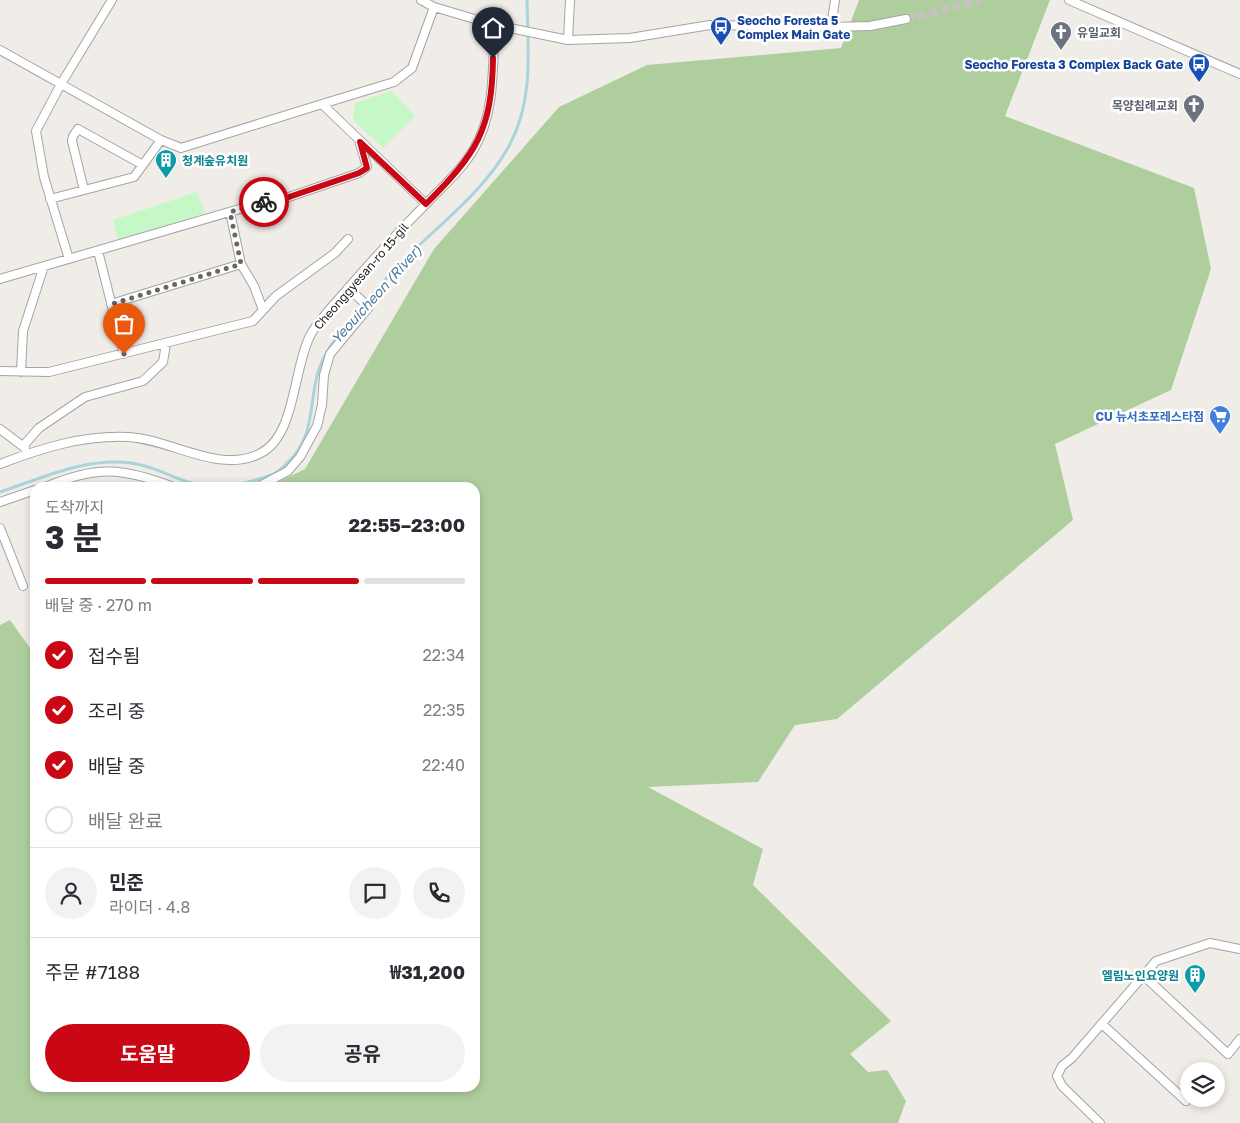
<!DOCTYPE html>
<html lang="ko">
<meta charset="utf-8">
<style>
body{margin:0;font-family:"Golos Text","Noto Sans KR",sans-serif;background:#f2f2f3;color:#2b2b33;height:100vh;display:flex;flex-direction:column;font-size:19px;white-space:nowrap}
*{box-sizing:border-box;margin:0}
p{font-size:16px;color:#7c7c81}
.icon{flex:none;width:28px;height:28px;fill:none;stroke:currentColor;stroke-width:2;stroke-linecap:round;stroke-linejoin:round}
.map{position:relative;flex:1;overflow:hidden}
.panel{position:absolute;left:30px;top:482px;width:450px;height:610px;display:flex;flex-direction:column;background:#fff;border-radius:15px;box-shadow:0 2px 8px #0003}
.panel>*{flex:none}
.buttons{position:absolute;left:1180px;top:1062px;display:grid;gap:10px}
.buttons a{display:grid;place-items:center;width:45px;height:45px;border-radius:50%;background:#fff;box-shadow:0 2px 8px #0003;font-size:25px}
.pin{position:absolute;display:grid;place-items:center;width:42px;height:42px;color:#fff;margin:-51px -21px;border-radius:50% 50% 50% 0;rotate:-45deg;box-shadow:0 0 5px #0007}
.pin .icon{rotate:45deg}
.courier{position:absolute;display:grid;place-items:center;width:50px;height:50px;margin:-25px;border:4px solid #c90715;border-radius:50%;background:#fff;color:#222;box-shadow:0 1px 6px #0007}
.headline em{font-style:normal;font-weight:700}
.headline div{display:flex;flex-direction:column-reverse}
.headline{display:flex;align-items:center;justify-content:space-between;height:85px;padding:0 15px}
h1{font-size:32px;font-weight:700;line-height:38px}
.bar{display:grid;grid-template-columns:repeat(4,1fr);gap:8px 5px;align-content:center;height:60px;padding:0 15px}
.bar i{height:6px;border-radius:4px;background:#e1e1e2}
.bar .current{background:#c90715}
.bar p{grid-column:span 4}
.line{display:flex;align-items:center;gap:12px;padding:0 15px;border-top:1px solid #e1e1e2}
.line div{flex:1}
.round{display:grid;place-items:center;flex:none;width:52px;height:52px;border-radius:26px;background:#f2f2f3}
ol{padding:0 15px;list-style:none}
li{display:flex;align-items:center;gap:15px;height:55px}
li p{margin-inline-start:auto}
li .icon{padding:5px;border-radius:50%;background:#c90715;color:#fff;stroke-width:4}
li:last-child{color:#7c7c81}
li i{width:28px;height:28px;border:2px solid #e1e1e2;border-radius:50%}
.action{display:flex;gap:10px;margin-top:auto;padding:10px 15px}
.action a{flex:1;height:58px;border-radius:30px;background:#c90715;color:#fff;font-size:20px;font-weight:700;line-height:58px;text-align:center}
.action a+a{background:#f2f2f3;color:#2b2b33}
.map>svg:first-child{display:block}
.forest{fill:#afce9d}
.park{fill:#c6f8c7}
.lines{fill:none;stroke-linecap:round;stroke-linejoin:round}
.stream{stroke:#a9d4dc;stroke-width:3}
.minor-tunnel{stroke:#c6c3bf;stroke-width:8;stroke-dasharray:8 4;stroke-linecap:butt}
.minor-casing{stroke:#a4a4a4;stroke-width:10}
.minor{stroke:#fff;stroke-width:8}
.done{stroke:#696766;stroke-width:5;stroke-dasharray:0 9}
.route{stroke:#c90715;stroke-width:6}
.labels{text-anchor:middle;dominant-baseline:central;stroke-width:5;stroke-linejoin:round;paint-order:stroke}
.transit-label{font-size:12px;font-weight:bold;fill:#164399;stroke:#fff;text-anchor:start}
.worship-label{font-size:12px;font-weight:bold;fill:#5b616d;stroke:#fff;text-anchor:start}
.culture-label{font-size:12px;font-weight:bold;fill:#0d838f;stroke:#fff;text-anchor:start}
.street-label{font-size:12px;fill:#202020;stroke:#fff}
.shop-label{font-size:12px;font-weight:bold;fill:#366cbe;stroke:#fff;text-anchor:end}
.water-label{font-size:14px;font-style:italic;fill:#49799d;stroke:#fff}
</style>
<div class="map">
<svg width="1240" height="1123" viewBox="0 0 1240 1123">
<rect width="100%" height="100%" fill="#f0ece7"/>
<path class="forest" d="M859 0H1050L1005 116 1194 188 1211 269 1171 390 1055 444 1073 520 837 719 795 725 758 782 648 787 763 849 753 885 891 1021 850 1054 868 1072 887 1070 906 1101 898 1123H0V625L10 620 35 655V1088H475V488L268 487 305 469 434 249 559 107 647 65 841 48Z"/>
<path class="park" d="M391 91 415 116 383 148 353 120 355 103Z
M197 192 205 213 118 242 113 220Z"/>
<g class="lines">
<path class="stream" d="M0 492C43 478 85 457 131 463 151 465 169 476 188 482 215 490 245 485 271 475 278 473 283 467 288 462 314 438 309 408 317 376 324 349 340 333 358 313 370 297 383 282 397 267 434 228 483 194 509 146 534 101 528 49 527 0"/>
<path class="minor-tunnel" d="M906 19 981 0"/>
<g class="minor-casing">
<path id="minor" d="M421 0 434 7 495 25 568 40 630 38 710 25 831 27 870 26 906 19
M1069 0 1240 74
M831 27 835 0
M568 40 570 0
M0 50 161 140 181 148 322 104 426 204
M322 104 394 82 412 68 434 7
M84 190 72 141 73 136 78 129 143 165
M50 199 134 177 161 140
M230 212 241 264 254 286 263 310
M98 251 124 354
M69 259 44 177 36 131 61 84 112 0
M0 279 260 203 286 198 359 173 367 167 360 144
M111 304 241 264
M0 371 49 372 253 321 276 296 335 253 348 239
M21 372 23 331 44 266
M0 429 25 448
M24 445 39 428 85 397 143 381 163 362 166 344
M0 464C42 448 83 435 128 437 171 439 219 475 261 453 296 435 293 367 311 334 319 320 332 307 343 294 370 263 398 232 427 203 444 185 463 169 475 147 496 110 492 65 495 25
M43 488C96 465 123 467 176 488
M256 488 288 471 300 457 317 426 322 405 324 375 330 354 369 307 348 288
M0 502 35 490
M0 528 23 586
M1144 976 1228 1054 1240 1039
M1102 1024 1186 1101
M1100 1123 1062 1086 1057 1076 1062 1066 1072 1058 1156 961 1210 943 1240 949"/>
</g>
<use href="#minor" class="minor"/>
</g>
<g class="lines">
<path class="done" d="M124 354 112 304 241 264 230 212 264 202"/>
<path class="route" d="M264 202 286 198 359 173 367 168 360 142 426 204C476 154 492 131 493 58"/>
</g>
<defs>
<g id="bus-pin" transform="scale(1.125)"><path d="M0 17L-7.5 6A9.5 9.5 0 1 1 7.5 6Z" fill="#1a4fb4" stroke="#fff"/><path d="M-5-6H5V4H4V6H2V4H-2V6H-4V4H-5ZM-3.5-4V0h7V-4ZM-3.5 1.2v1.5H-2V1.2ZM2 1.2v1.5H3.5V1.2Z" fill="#fff"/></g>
<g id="church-pin" transform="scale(1.125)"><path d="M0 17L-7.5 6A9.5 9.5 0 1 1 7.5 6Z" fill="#6b7280" stroke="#fff"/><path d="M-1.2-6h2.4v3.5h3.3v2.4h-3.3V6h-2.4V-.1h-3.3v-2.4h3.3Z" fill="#fff"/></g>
<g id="building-pin" transform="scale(1.125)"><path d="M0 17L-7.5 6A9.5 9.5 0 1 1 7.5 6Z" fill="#0f9aa8" stroke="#fff"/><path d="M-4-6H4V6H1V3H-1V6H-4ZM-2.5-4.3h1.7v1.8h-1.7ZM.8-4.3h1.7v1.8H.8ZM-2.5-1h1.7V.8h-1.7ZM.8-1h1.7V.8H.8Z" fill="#fff"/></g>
<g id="supermarket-pin" transform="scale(1.125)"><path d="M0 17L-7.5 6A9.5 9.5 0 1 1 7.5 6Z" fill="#3f7fe0" stroke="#fff"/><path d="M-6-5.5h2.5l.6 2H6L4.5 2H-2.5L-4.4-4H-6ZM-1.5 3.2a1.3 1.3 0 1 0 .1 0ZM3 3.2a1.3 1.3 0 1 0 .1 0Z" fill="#fff"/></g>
</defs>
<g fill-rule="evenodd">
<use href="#bus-pin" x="721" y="27"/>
<use href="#church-pin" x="1061" y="32"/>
<use href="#bus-pin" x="1199" y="64"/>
<use href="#church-pin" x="1194" y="105"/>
<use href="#building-pin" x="166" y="160"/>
<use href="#supermarket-pin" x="1220" y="416"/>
<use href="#building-pin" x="1195" y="975"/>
</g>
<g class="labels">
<g class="transit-label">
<text x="737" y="20">Seocho Foresta 5<tspan x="737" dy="14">Complex Main Gate</tspan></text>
<text x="1183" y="64" text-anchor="end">Seocho Foresta 3 Complex Back Gate</text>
</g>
<g class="worship-label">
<text x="1077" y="32">유일교회</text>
<text x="1178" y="105" text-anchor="end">목양침례교회</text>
</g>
<g class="culture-label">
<text x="182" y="160">청계숲유치원</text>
<text x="1179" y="975" text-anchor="end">엘림노인요양원</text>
</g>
<g class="street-label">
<text transform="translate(361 276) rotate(-49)">Cheonggyesan-ro 15-gil</text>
</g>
<g class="shop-label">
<text x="1204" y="416">CU 뉴서초포레스타점</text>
</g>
<g class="water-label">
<text transform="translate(376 294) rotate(-48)">Yeouicheon (River)</text>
</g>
</g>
</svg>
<div class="buttons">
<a><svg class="icon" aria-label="layers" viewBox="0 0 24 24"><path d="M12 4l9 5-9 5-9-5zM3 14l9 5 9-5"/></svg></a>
</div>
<div class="pin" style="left:124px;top:354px;background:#ea580c"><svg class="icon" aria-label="bag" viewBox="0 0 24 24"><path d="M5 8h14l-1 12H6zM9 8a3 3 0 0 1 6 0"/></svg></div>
<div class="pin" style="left:493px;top:58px;background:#1f2937"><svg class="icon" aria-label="home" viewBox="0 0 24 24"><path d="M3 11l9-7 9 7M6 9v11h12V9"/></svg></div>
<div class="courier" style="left:264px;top:202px"><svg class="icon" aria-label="bike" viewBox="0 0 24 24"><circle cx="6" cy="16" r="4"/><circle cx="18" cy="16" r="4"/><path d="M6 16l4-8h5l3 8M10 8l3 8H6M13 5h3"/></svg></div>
<section class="panel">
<div class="headline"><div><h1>3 분</h1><p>도착까지</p></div><em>22:55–23:00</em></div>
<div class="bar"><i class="current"></i><i class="current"></i><i class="current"></i><i></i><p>배달 중 · 270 m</p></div>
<ol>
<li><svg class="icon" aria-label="check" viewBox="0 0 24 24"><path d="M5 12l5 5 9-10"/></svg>접수됨<p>22:34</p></li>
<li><svg class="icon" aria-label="check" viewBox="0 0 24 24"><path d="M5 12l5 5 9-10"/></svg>조리 중<p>22:35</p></li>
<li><svg class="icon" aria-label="check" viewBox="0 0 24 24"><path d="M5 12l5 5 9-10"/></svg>배달 중<p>22:40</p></li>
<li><i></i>배달 완료</li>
</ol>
<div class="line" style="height:90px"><a class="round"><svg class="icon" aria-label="person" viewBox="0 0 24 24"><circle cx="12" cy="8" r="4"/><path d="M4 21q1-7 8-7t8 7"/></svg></a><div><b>민준</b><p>라이더 · 4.8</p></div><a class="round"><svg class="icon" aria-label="chat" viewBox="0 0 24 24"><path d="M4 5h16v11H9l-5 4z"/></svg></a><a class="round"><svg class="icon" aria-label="phone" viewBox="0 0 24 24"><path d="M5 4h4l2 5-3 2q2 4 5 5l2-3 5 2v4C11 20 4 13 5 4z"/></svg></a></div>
<div class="line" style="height:65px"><div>주문 #7188</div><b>₩31,200</b></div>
<div class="action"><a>도움말</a><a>공유</a></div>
</section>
</div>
